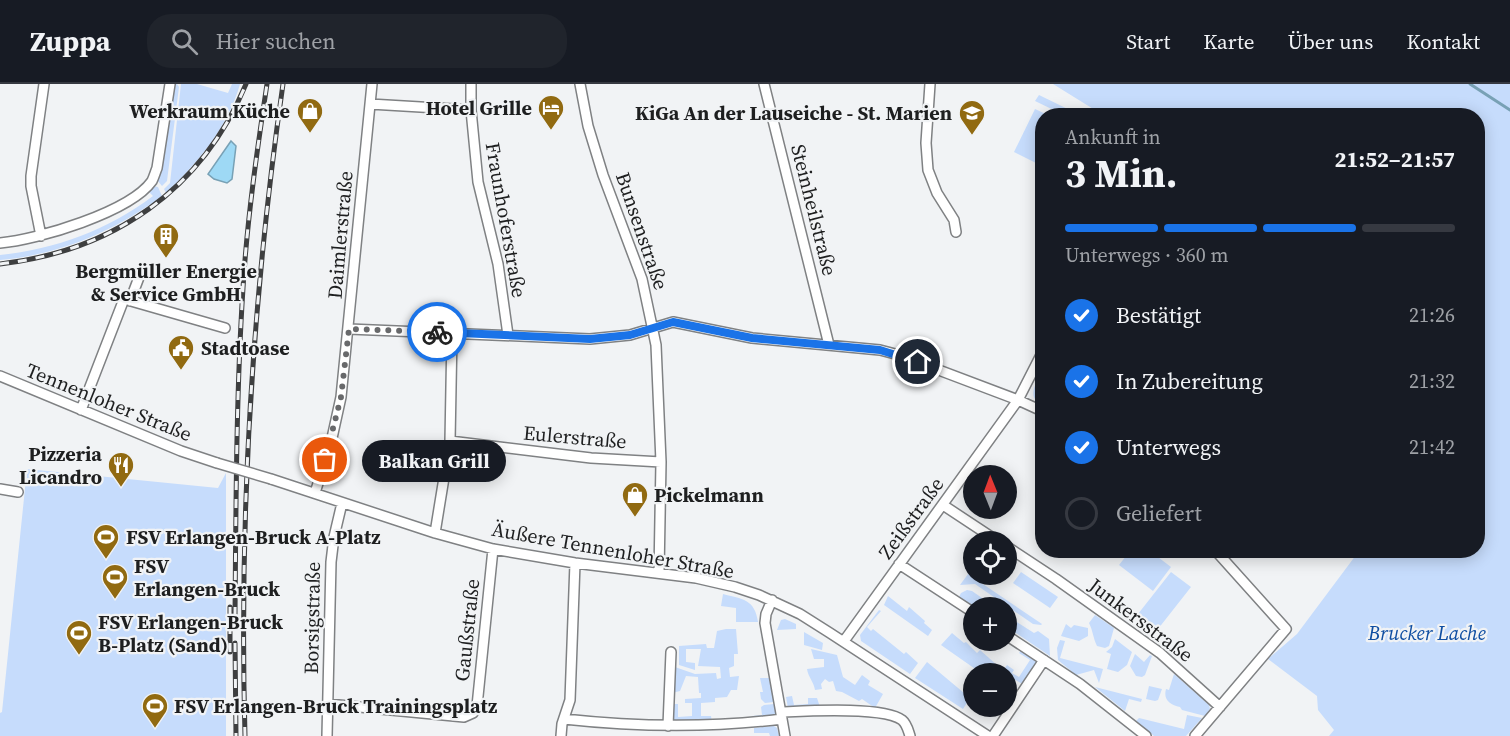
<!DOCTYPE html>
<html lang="de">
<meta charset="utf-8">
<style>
body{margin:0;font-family:"Source Serif 4",serif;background:#20242c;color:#f1f3f6;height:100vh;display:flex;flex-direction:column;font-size:22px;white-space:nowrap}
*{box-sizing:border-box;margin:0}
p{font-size:20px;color:#9ea1a6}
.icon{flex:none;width:33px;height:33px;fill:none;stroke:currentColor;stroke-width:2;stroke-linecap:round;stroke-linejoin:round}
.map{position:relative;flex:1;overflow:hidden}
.sheet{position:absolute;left:1035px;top:24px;width:450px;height:450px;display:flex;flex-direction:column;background:#171b24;border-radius:24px;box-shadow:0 3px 15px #0003}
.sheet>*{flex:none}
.needle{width:39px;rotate:359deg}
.buttons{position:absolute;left:963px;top:381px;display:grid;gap:12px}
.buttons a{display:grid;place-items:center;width:54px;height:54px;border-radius:50%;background:#171b24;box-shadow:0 3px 15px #0003;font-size:30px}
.pin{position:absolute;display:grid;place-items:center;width:51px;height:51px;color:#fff;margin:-26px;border:3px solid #fff;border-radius:50%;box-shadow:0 2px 6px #0007}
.courier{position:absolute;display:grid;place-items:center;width:60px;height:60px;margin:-30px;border:4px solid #1a73e8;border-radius:50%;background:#fff;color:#222;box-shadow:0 2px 8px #0007}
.bubble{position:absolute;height:42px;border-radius:21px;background:#171b24;box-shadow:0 3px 15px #0003;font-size:20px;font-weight:700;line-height:42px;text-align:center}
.summary em{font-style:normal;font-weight:700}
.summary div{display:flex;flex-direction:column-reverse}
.summary{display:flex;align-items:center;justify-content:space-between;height:102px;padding:0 30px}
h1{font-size:39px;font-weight:700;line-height:45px}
.bar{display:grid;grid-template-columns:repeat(4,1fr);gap:9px 6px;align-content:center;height:72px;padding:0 30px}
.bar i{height:8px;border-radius:4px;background:#363941}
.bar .selected{background:#1a73e8}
.bar p{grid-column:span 4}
ol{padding:0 30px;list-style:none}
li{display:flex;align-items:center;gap:18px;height:66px}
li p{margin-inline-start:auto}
li .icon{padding:6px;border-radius:50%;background:#1a73e8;color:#fff;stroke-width:4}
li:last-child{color:#9ea1a6}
li i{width:33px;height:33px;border:3px solid #363941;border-radius:50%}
header{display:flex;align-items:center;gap:36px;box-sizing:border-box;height:84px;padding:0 30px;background:#171b24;border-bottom:2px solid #363941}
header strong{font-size:28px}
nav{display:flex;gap:33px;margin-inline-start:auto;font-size:21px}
.search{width:420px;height:54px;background:#20242c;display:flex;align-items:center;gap:15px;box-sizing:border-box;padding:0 21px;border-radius:24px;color:#9ea1a6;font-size:22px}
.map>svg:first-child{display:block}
.green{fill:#c6dcfc}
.water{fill:#9ed9f5;stroke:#78a1b5;stroke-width:1.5}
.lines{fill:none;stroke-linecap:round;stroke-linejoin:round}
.stream{stroke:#78a1b5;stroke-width:3}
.minor-casing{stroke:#7f8183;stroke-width:12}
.minor{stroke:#fff;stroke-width:9}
.rail-casing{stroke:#3e3f40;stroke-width:5}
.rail{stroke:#f1f3f5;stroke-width:3;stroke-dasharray:9;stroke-linecap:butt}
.minor-bridge-casing{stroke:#7f8183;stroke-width:12;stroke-linecap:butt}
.minor-bridge{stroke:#fff;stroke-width:9}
.done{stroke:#68696b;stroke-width:6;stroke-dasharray:0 10.8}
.route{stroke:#1a73e8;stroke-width:8}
.labels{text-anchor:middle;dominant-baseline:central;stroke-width:4.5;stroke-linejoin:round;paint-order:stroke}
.poi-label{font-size:20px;font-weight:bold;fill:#1e1f20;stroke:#f1f3f5;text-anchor:start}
.street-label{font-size:20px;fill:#1e1f20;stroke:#f1f3f5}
.park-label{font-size:20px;font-style:italic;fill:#0f4ea2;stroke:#f1f3f5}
</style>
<header>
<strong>Zuppa</strong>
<div class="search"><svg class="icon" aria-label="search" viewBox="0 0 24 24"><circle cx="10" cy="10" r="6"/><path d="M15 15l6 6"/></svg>Hier suchen</div>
<nav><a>Start</a><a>Karte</a><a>Über uns</a><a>Kontakt</a></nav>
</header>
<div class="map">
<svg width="1510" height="652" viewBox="0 0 1510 652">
<rect width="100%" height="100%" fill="#f1f3f5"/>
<path class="green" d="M173 0H177L179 3 167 97 162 102 157 96 163 76Z
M181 0H197L228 9 232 0H240C228 43 198 79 166 109L164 105 170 99Z
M1053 0H1510V652H1329L1334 646 1318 626 1317 612 1268 575 1297 550 1359 467 1478 466V32L1103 31Z
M1039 11 1080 31H1064L1035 17Z
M1035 25 1048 31 1042 32V82L1014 68Z
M153 102 158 103 162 112C115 147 59 171 0 176V171C56 165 108 146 153 112L148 107Z
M1042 287V321C1026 313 1036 300 1042 287Z
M27 385 218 404 226 389V652H0V629L2 628Z
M1150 467 1171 483 1153 507 1119 481 1130 467Z
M1021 488 1058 513 1050 524 1013 499Z
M1171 488 1191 503 1158 545 1138 530Z
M968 490 1042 540 1041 541 1033 540 975 500 960 501Z
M967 506 972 507 995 523H976L959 513 961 509Z
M723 510C742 515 755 515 758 538H736V524L721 522Z
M888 512 907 527 909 523 925 537 924 539 932 546 928 552 884 521Z
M879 526 881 527 867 543 871 547 873 545 904 570 906 568 918 579 910 590 861 557 860 551Z
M1006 531 1034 549 1038 547 1049 555 1050 572 1007 543Z
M1095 531 1114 544 1109 562 1105 564 1097 562C1093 554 1093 547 1089 539Z
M785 535 796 540V545L777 546 781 536Z
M1066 540 1071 544 1074 541 1088 544V552L1079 557 1061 552Z
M726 545H736L738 570H734V582L729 584 730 593 739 592 737 606H731L727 613 715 614V618L701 619V632H711L712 638 673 637 671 624 674 620H678V633L692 632V619H685V615L701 614V609H699L698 593 686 592 680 607 672 609 675 583 695 590 716 589 717 595 721 594 720 583 698 582 701 565H686V578L695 579V586L679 581V562L706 560 707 564H714L717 547Z
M804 548 823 559 822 566 804 561Z
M952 549 964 559 966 558 977 569 980 566 998 582 993 589H981L941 561Z
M1115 555 1132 568 1127 581 1118 588 1107 585 1111 570 1106 568 1112 563Z
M1060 556 1065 557 1060 574 1103 585 1099 599 1094 586 1076 591 1058 576 1057 564Z
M811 565 837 571 843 593 855 601 862 591 870 597 868 601 883 610 875 624 862 615 859 617 842 608 836 607 833 597 829 598 825 595 821 600 822 605 815 606C814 598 808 593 807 585L824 583V575H814Z
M1022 565 1037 575 1038 578 1024 601 1002 588 1007 581 1014 586 1012 589 1019 593 1030 576 1019 569Z
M1135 570 1144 578 1150 571 1152 572 1145 591 1142 593 1136 592 1130 582Z
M927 578 970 614 963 625 915 594Z
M1174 590 1209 621 1210 625 1205 632 1182 626 1180 623C1170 621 1163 616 1166 605L1169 606Z
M760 594H769L774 618 765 619 761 615 760 608H763Z
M1149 602 1162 605 1158 616 1155 617 1146 615Z
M1095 603 1142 615 1141 618 1129 615 1125 627Z
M792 612 794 621 808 620V614H817L820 623 788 624 786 613Z
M774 620 776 629 774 632 751 636 752 632 762 631 761 623 764 621Z
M1187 631 1202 634 1186 652H1154L1136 637 1139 634 1184 645Z
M774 642 777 644 779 652H770L769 649H754V644Z"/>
<path class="water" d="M231 57 236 62 232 95 227 99 214 95 208 90Z"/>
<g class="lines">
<path class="stream" d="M1470 0 1510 26"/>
<g class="minor-casing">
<path id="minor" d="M471 0V26L478 98 498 180 508 251
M580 0 588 42 603 91 642 195 656 261 661 378 659 489
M764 0 829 261
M930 0 926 59 928 86 937 109 954 136 956 148
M370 20 471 26
M41 152 31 102V92L44 0
M0 159C37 156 130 128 152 97 154 93 155 89 157 84L170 0
M130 217 141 188
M349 245 590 255 630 251 673 238 752 254 880 266 899 271 1018 316 1042 327
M0 292 181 367 217 379
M81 326 124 215 225 244
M450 357 591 374 661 378
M271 395 435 449 493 465 575 479 696 494 735 503 759 511 800 530 830 549 988 652
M0 405 18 408
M315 409 332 354 341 313 372 0
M943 421 999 458
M435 449 450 357 452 249
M1006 462 1056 495 1160 569 1220 623
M899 480 974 529
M772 516 766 530 765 539 785 652
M1006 551 1080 600 1146 652
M844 557 1018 316 1042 269
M328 620 464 633 473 629 477 622 493 465
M781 628C806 627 883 622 902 636 907 640 908 646 910 652
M564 635C637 643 709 644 782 635
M668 642 671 568
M327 652 331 478 334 453 342 419
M561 652 562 640 570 616 575 479
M993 652 1044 576
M1195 652 1286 545 1215 466"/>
</g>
<use href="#minor" class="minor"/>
<g class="rail-casing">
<path id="rail" d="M0 180C113 167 202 106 246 0
M230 523V568
M235 532C236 423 236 313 243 204 247 136 257 67 267 0
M235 559 236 652
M245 652C239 433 252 216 283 0"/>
</g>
<use href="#rail" class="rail"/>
<g class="minor-bridge-casing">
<path id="minor-bridge" d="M217 379 271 395"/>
</g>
<use href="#minor-bridge" class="minor-bridge"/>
</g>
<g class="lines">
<path class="done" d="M325 376 341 313 349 245 437 248"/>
<path class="route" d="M437 248 590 255 630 251 673 238 752 254 880 266 918 278"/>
</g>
<defs>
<g id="hotel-pin" transform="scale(1.35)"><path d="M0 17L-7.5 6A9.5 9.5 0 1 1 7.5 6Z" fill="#916a11" stroke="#f1f3f5"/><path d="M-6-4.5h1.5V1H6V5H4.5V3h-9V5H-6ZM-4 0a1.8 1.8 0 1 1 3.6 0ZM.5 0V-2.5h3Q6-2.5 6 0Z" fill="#fff"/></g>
<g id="shop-pin" transform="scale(1.35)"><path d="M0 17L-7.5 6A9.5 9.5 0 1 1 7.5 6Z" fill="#916a11" stroke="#f1f3f5"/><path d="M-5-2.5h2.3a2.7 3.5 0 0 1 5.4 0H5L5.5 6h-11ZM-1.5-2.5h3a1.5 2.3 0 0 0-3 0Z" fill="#fff"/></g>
<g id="school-pin" transform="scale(1.35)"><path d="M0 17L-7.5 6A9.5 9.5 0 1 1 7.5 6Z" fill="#916a11" stroke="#f1f3f5"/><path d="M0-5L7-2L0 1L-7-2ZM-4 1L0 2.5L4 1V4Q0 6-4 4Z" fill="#fff"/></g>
<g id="building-pin" transform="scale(1.35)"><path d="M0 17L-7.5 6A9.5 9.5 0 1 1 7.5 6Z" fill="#916a11" stroke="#f1f3f5"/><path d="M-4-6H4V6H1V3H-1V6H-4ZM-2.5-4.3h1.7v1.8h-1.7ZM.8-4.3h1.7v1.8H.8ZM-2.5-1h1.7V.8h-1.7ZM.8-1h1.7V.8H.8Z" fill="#fff"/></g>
<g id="civic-pin" transform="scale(1.35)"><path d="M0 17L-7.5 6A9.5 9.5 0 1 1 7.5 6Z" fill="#916a11" stroke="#f1f3f5"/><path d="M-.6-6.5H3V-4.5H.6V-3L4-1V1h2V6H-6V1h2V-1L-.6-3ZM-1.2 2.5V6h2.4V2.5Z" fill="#fff"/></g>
<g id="restaurant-pin" transform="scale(1.35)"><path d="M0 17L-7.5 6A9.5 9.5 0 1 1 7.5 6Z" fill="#916a11" stroke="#f1f3f5"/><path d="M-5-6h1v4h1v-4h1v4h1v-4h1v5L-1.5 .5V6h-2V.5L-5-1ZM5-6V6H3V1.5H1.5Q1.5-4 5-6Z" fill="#fff"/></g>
<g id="stadium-pin" transform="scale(1.35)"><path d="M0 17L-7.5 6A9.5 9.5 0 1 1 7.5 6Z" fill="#916a11" stroke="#f1f3f5"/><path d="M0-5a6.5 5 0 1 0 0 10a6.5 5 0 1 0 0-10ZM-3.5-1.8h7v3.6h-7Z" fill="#fff"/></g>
</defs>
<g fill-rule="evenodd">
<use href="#hotel-pin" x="551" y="24"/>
<use href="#shop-pin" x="310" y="27"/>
<use href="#school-pin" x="972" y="29"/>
<use href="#building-pin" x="166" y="152"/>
<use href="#civic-pin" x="181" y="264"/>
<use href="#restaurant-pin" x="121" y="381"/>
<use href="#shop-pin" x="635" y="411"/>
<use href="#stadium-pin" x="106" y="453"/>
<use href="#stadium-pin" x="115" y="493"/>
<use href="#stadium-pin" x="79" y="549"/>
<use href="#stadium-pin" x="155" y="622"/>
</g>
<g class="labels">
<g class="poi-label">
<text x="532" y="24" text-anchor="end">Hotel Grille</text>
<text x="290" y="27" text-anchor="end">Werkraum Küche</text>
<text x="952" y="29" text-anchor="end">KiGa An der Lauseiche - St. Marien</text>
<text x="166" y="187" text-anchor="middle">Bergmüller Energie<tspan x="166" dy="23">&amp; Service GmbH</tspan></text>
<text x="201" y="264">Stadtoase</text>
<text x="102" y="370" text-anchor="end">Pizzeria<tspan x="102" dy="23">Licandro</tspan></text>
<text x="654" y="411">Pickelmann</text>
<text x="126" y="453">FSV Erlangen-Bruck A-Platz</text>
<text x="134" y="482">FSV<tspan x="134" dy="23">Erlangen-Bruck</tspan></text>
<text x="98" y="538">FSV Erlangen-Bruck<tspan x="98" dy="23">B-Platz (Sand)</tspan></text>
<text x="174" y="622">FSV Erlangen-Bruck Trainingsplatz</text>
</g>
<g class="street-label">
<text transform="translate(814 126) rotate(76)">Steinheilstraße</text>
<text transform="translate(506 136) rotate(80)">Fraunhoferstraße</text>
<text transform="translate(642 147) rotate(71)">Bunsenstraße</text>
<text transform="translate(340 151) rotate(-85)">Daimlerstraße</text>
<text transform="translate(109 318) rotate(22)">Tennenloher Straße</text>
<text transform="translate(575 353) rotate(5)">Eulerstraße</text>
<text transform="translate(911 434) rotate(-54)">Zeißstraße</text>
<text transform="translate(613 466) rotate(10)">Äußere Tennenloher Straße</text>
<text transform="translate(312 534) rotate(-89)">Borsigstraße</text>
<text transform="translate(1141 536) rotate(37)">Junkersstraße</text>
<text transform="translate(467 546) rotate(-84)">Gaußstraße</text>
</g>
<g class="park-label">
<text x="1427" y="549">Brucker Lache</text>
</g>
</g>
</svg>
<div class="buttons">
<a><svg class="needle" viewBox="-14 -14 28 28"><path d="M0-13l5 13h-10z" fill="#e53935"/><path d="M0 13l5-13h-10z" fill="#9ea1a6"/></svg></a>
<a><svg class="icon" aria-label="locate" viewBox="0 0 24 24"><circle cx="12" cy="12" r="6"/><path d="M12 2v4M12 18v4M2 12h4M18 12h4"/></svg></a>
<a>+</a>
<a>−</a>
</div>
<div class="pin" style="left:325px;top:376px;background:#ea580c"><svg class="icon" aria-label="bag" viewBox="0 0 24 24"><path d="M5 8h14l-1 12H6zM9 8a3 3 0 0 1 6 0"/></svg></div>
<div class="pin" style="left:918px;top:278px;background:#1f2937"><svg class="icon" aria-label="home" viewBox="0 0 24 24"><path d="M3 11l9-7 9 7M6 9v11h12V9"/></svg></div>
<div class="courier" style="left:437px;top:248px"><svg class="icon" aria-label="bike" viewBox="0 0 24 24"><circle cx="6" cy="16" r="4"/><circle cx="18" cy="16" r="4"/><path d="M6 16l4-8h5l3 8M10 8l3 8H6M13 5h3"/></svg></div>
<div class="bubble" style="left:362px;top:356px;width:144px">Balkan Grill</div>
<section class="sheet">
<div class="summary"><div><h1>3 Min.</h1><p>Ankunft in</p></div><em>21:52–21:57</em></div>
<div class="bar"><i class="selected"></i><i class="selected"></i><i class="selected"></i><i></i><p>Unterwegs · 360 m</p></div>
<ol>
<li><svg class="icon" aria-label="check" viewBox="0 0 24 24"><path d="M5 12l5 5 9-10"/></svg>Bestätigt<p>21:26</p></li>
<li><svg class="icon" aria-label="check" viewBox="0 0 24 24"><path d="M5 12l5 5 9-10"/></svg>In Zubereitung<p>21:32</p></li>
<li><svg class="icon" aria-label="check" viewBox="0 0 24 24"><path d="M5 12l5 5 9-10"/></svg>Unterwegs<p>21:42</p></li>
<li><i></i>Geliefert</li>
</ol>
</section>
</div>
